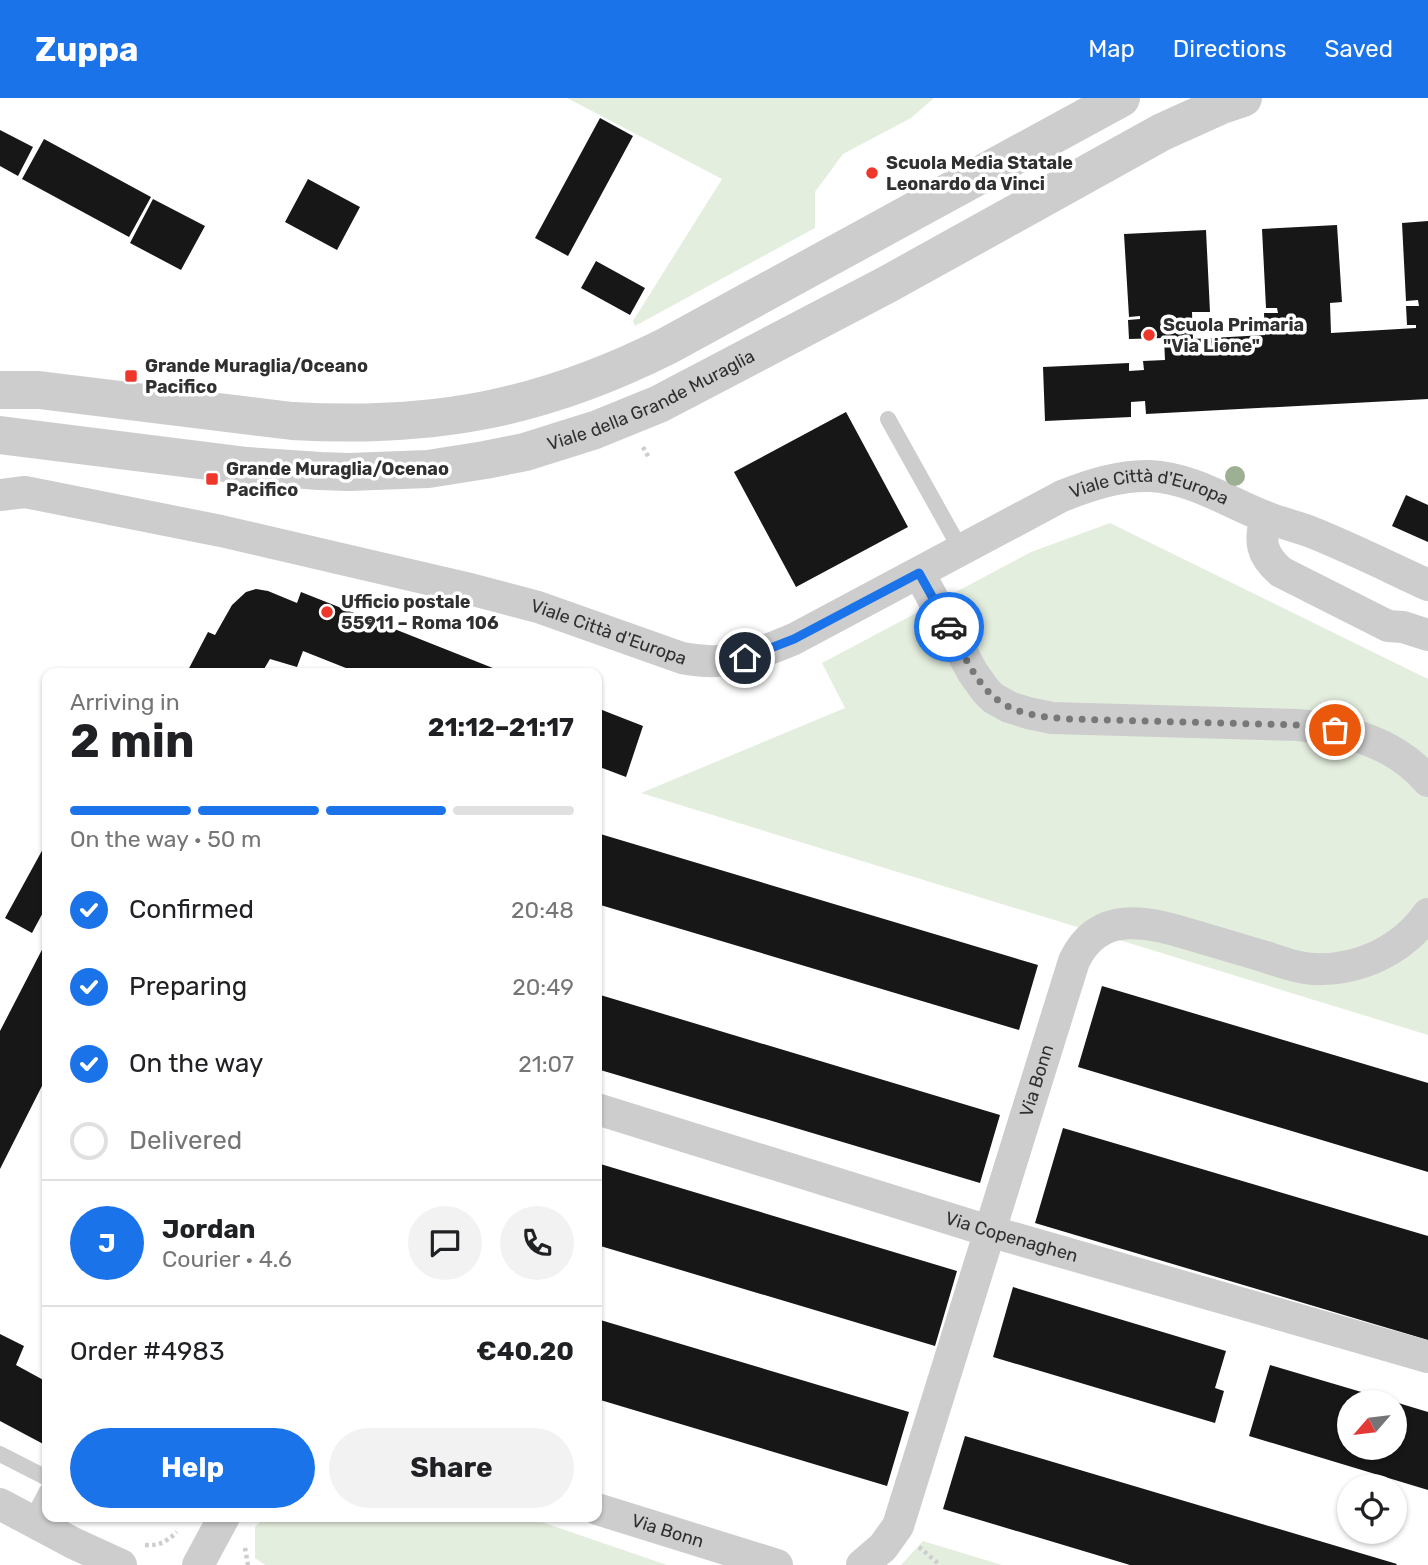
<!DOCTYPE html>
<meta charset="utf-8">
<style>
body{margin:0;font-family:Rubik,sans-serif;background:#f2f2f2;color:#202124;height:100vh;display:flex;flex-direction:column;font-size:26px;white-space:nowrap}
*{box-sizing:border-box;margin:0}
p{font-size:23px;color:#757577}
.icon{flex:none;width:38px;height:38px;fill:none;stroke:currentColor;stroke-width:2;stroke-linecap:round;stroke-linejoin:round}
.map{position:relative;flex:1;overflow:hidden}
.drawer{position:absolute;left:42px;top:570px;width:560px;height:854px;display:flex;flex-direction:column;background:#fff;border-radius:14px;box-shadow:0 2px 5px #0004}
.drawer>*{flex:none}
.needle{width:46px;rotate:242deg}
.controls{position:absolute;left:1337px;top:1292px;display:grid;gap:14px}
.controls a{display:grid;place-items:center;width:70px;height:70px;border-radius:50%;background:#fff;box-shadow:0 2px 5px #0004;font-size:35px}
.pin{position:absolute;display:grid;place-items:center;width:60px;height:60px;color:#fff;margin:-30px;border:4px solid #fff;border-radius:50%;box-shadow:0 2px 7px #0007}
.courier{position:absolute;display:grid;place-items:center;width:70px;height:70px;margin:-35px;border:5px solid #1a73e8;border-radius:50%;background:#fff;color:#222;box-shadow:0 2px 9px #0007}
.summary em{font-style:normal;font-weight:700}
.summary div{display:flex;flex-direction:column-reverse}
.summary{display:flex;align-items:center;justify-content:space-between;height:119px;padding:0 28px}
h1{font-size:46px;font-weight:700;line-height:52px}
.bar{display:grid;grid-template-columns:repeat(4,1fr);gap:10px 7px;align-content:center;height:84px;padding:0 28px}
.bar i{height:9px;border-radius:5px;background:#e0e0e0}
.bar .on{background:#1a73e8}
.bar p{grid-column:span 4}
.line{display:flex;align-items:center;gap:18px;padding:0 28px;border-top:2px solid #e0e0e0}
.line div{flex:1}
.round{display:grid;place-items:center;flex:none;width:74px;height:74px;border-radius:37px;background:#f2f2f2}
ol{padding:0 28px;list-style:none}
li{display:flex;align-items:center;gap:21px;height:77px}
li p{margin-inline-start:auto}
li .icon{padding:7px;border-radius:50%;background:#1a73e8;color:#fff;stroke-width:4}
li:last-child{color:#757577}
li i{width:38px;height:38px;border:4px solid #e0e0e0;border-radius:50%}
.action{display:flex;gap:14px;margin-top:auto;padding:14px 28px}
.action a{flex:1;height:80px;border-radius:42px;background:#1a73e8;color:#fff;font-size:28px;font-weight:700;line-height:80px;text-align:center}
.action a+a{background:#f2f2f2;color:#202124}
header{display:flex;align-items:center;gap:42px;box-sizing:border-box;height:98px;padding:0 35px;background:#1a73e8;color:#fff}
header strong{font-size:33px}
nav{display:flex;gap:38px;margin-inline-start:auto;font-size:24px}
.map>svg:first-child{display:block}
.green{fill:#e4eede}
.building{fill:#171717}
.lines{fill:none;stroke-linecap:round;stroke-linejoin:round}
.path{stroke:#cdcdcd;stroke-width:4.5;stroke-dasharray:3.5 3.5;stroke-linecap:butt}
.service{stroke:#cdcdcd;stroke-width:16}
.minor{stroke:#cdcdcd;stroke-width:32}
.tertiary{stroke:#cdcdcd;stroke-width:38}
.tree{fill:#9db093}
.done{stroke:#787878;stroke-width:7;stroke-dasharray:0 12.6}
.route{stroke:#1a73e8;stroke-width:9}
.poi-dot{fill:#ef362a;stroke:#fff;stroke-width:2.5}
.labels{text-anchor:middle;dominant-baseline:central;stroke-width:7;stroke-linejoin:round;paint-order:stroke}
.poi-label{font-size:18px;font-weight:bold;fill:#303030;stroke:#fff;text-anchor:start}
.street-label{font-size:18px;fill:#303030;stroke:#fff}
</style>
<header>
<strong>Zuppa</strong>
<nav><a>Map</a><a>Directions</a><a>Saved</a></nav>
</header>
<div class="map">
<svg width="1428" height="1467" viewBox="0 0 1428 1467">
<rect width="100%" height="100%" fill="#fff"/>
<path class="green" d="M567 0H934L911 20 843 56 815 94V130L635 228 633 223 722 81Z
M1110 425 1428 581V937L641 695 845 610 822 565 1031 454Z
M265 1419H527L667 1467H265L255 1460V1429Z
M923 1443 1002 1467H901Z"/>
<path class="building" d="M600 20 633 38 568 158 535 140Z
M0 32 33 49 18 78 0 68Z
M44 41 151 99 129 139 22 81Z
M308 81 360 109 337 152 285 124Z
M153 101 205 128 181 172 130 145Z
M1428 123V301L1146 316 1145 303 1131 304V319L1045 323 1043 269 1129 265V273L1144 272 1143 263 1165 262 1164 240 1129 241 1128 222 1140 221V218L1129 219 1124 136 1206 132 1210 214H1192L1193 241 1265 237 1264 215H1278L1277 210H1266L1262 131 1337 127 1342 204 1330 205 1331 235 1416 230V227H1407L1406 208H1419L1418 202 1406 203 1402 125Z
M596 163 645 190 630 217 581 190Z
M846 314 908 429 796 489 734 374Z
M1406 397 1428 407V444L1392 428Z
M256 491 268 493 297 505 301 494 508 576H361L303 553 297 569 270 561 261 576H186L208 534 215 537 232 507 246 494Z
M597 610 643 628 626 679 597 668Z
M597 735 1038 867 1019 932 597 806Z
M44 749 47 751V807L32 835 5 820Z
M47 842V978L0 1071V933Z
M1102 888 1428 985V1074L1078 969Z
M597 896 1000 1017 980 1085 597 971Z
M1063 1030 1428 1138V1242L1035 1125Z
M597 1065 957 1173 935 1248 597 1147Z
M1013 1189 1226 1253 1215 1290 1224 1293 1215 1325 993 1259Z
M597 1221 909 1314 887 1388 597 1301Z
M0 1236 24 1248 16 1267 47 1284V1348L0 1323Z
M1270 1267 1392 1303 1349 1304V1349H1395V1304L1428 1314V1392L1249 1338Z
M965 1338 1397 1466 1396 1467H1130L943 1411Z"/>
<g class="lines">
<path class="path" d="M643 349 649 360
M145 1447C159 1448 166 1444 177 1434
M919 1449 940 1467
M245 1450 248 1467"/>
<path class="service" d="M888 321 961 452
M0 1356 47 1380
M31 1423 47 1393"/>
<g class="minor">
<path id="s1" d="M0 397 25 394 221 433 466 490 538 509 682 560C726 569 754 558 794 541L1062 398C1090 387 1120 377 1150 378 1192 380 1228 404 1266 419 1280 425 1296 428 1311 434 1351 450 1389 469 1428 487"/>
<path d="M1266 419C1259 443 1261 457 1281 474L1388 528 1403 529 1428 537"/>
<path d="M919 475 973 575 986 593 993 600 1009 609 1028 615 1052 620 1298 627C1346 632 1395 644 1428 683"/>
<path id="s2" d="M597 1011 989 1133 1428 1259"/>
<path d="M0 1406 73 1445 121 1467"/>
<path id="s3" d="M597 1411 777 1467"/>
<path d="M198 1467 224 1419"/>
<path id="s4" d="M862 1467 883 1449 898 1428 1074 863C1099 810 1150 824 1195 838 1219 845 1243 852 1266 859 1281 864 1297 870 1313 871 1358 873 1402 853 1428 816"/>
</g>
<g class="tertiary">
<path d="M0 292H39L292 323C433 331 541 311 667 248L1121 0"/>
<path id="s5" d="M0 337 247 368 320 373 349 374 428 371 485 362 525 354 595 332 659 306 888 186 1162 34 1222 7 1243 0"/>
</g>
</g>
<circle class="tree" cx="1235" cy="378" r="10"/>
<g class="lines">
<path class="done" d="M949 529C983 594 991 617 1070 621L1298 627 1335 632"/>
<path class="route" d="M745 560 794 541 919 475 949 529"/>
</g>
<g class="poi-dot">
<circle cx="872" cy="75" r="7"/>
<circle cx="1149" cy="237" r="7"/>
<rect x="124" y="271" width="14" height="14" rx="3.5"/>
<rect x="205" y="374" width="14" height="14" rx="3.5"/>
<circle cx="327" cy="514" r="7"/>
</g>
<g class="labels">
<g class="poi-label">
<text x="886" y="65">Scuola Media Statale<tspan x="886" dy="21">Leonardo da Vinci</tspan></text>
<text x="1163" y="227">Scuola Primaria<tspan x="1163" dy="21">"Via Lione"</tspan></text>
<text x="145" y="268">Grande Muraglia/Oceano<tspan x="145" dy="21">Pacifico</tspan></text>
<text x="226" y="371">Grande Muraglia/Ocenao<tspan x="226" dy="21">Pacifico</tspan></text>
<text x="341" y="504">Ufficio postale<tspan x="341" dy="21">55911 – Roma 106</tspan></text>
</g>
<g class="street-label">
<text stroke="none"><textPath href="#s5" startOffset="665">Viale della Grande Muraglia</textPath></text>
<text stroke="none"><textPath href="#s1" startOffset="1214">Viale Città d'Europa</textPath></text>
<text stroke="none"><textPath href="#s1" startOffset="626">Viale Città d'Europa</textPath></text>
<text stroke="none"><textPath href="#s4" startOffset="520">Via Bonn</textPath></text>
<text stroke="none"><textPath href="#s2" startOffset="434">Via Copenaghen</textPath></text>
<text stroke="none"><textPath href="#s3" startOffset="74">Via Bonn</textPath></text>
</g>
</g>
</svg>
<div class="controls">
<a><svg class="needle" viewBox="-14 -14 28 28"><path d="M0-13l5 13h-10z" fill="#e53935"/><path d="M0 13l5-13h-10z" fill="#757577"/></svg></a>
<a><svg class="icon" aria-label="locate" viewBox="0 0 24 24"><circle cx="12" cy="12" r="6"/><path d="M12 2v4M12 18v4M2 12h4M18 12h4"/></svg></a>
</div>
<div class="pin" style="left:1335px;top:632px;background:#ea580c"><svg class="icon" aria-label="bag" viewBox="0 0 24 24"><path d="M5 8h14l-1 12H6zM9 8a3 3 0 0 1 6 0"/></svg></div>
<div class="pin" style="left:745px;top:560px;background:#1f2937"><svg class="icon" aria-label="home" viewBox="0 0 24 24"><path d="M3 11l9-7 9 7M6 9v11h12V9"/></svg></div>
<div class="courier" style="left:949px;top:529px"><svg class="icon" aria-label="car" viewBox="0 0 24 24"><path d="M5 17H2v-5l4-1 3-4h7l3 4 3 1v5h-3M9 17h6M6 11h13"/><circle cx="7" cy="17" r="2"/><circle cx="17" cy="17" r="2"/></svg></div>
<section class="drawer">
<div class="summary"><div><h1>2 min</h1><p>Arriving in</p></div><em>21:12–21:17</em></div>
<div class="bar"><i class="on"></i><i class="on"></i><i class="on"></i><i></i><p>On the way · 50 m</p></div>
<ol>
<li><svg class="icon" aria-label="check" viewBox="0 0 24 24"><path d="M5 12l5 5 9-10"/></svg>Confirmed<p>20:48</p></li>
<li><svg class="icon" aria-label="check" viewBox="0 0 24 24"><path d="M5 12l5 5 9-10"/></svg>Preparing<p>20:49</p></li>
<li><svg class="icon" aria-label="check" viewBox="0 0 24 24"><path d="M5 12l5 5 9-10"/></svg>On the way<p>21:07</p></li>
<li><i></i>Delivered</li>
</ol>
<div class="line" style="height:126px"><b class="round" style="background:#1a73e8;color:#fff">J</b><div><b>Jordan</b><p>Courier · 4.6</p></div><a class="round"><svg class="icon" aria-label="chat" viewBox="0 0 24 24"><path d="M4 5h16v11H9l-5 4z"/></svg></a><a class="round"><svg class="icon" aria-label="phone" viewBox="0 0 24 24"><path d="M5 4h4l2 5-3 2q2 4 5 5l2-3 5 2v4C11 20 4 13 5 4z"/></svg></a></div>
<div class="line" style="height:91px"><div>Order #4983</div><b>€40.20</b></div>
<div class="action"><a>Help</a><a>Share</a></div>
</section>
</div>
